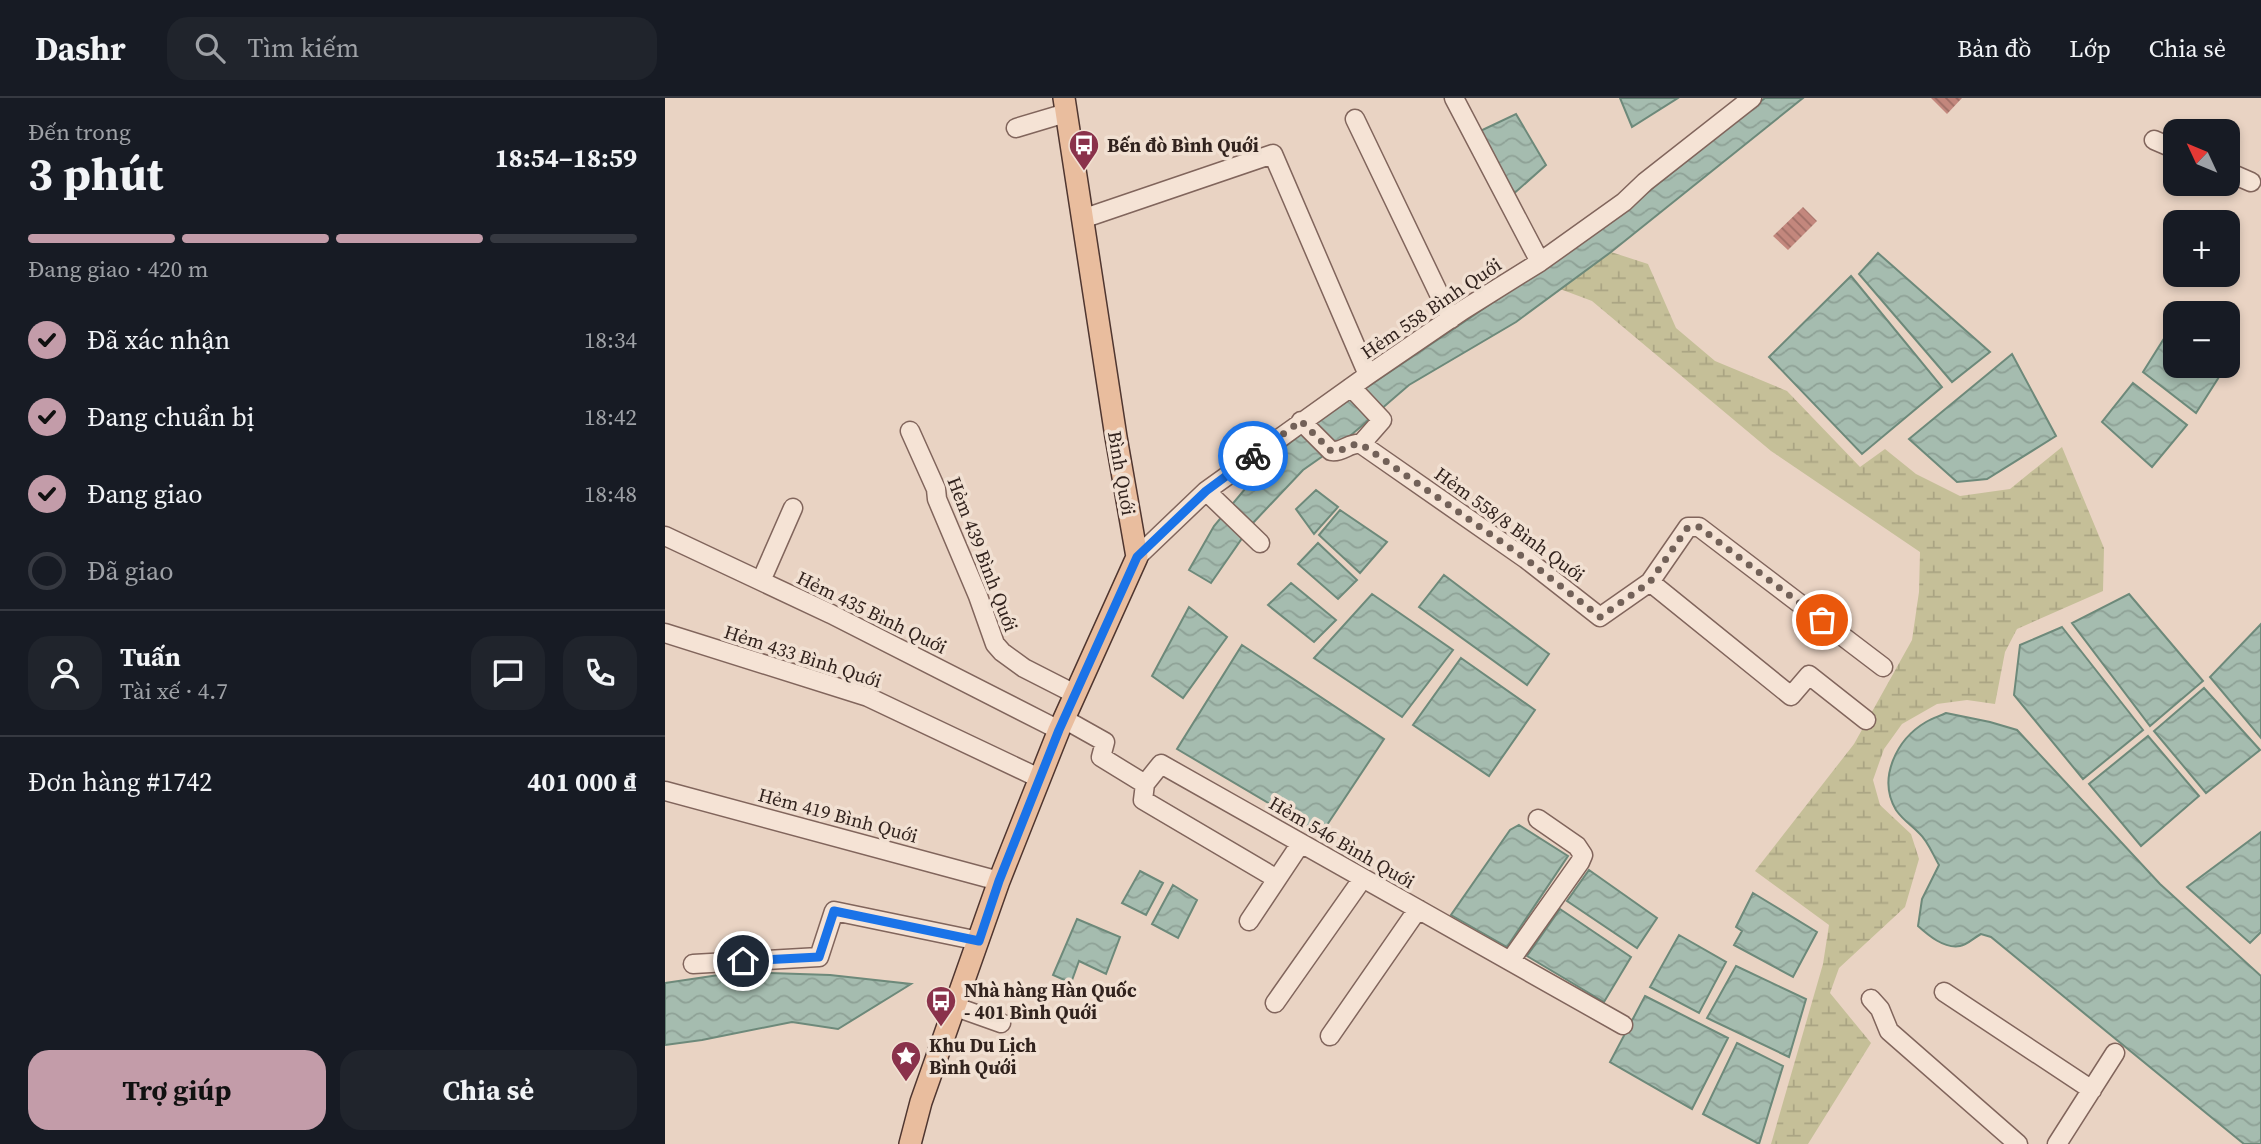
<!DOCTYPE html>
<html lang="vi">
<meta charset="utf-8">
<style>
body{margin:0;font-family:"Source Serif 4",serif;background:#20242c;color:#f1f3f6;height:100vh;display:flex;flex-direction:column;font-size:26px;white-space:nowrap}
*{box-sizing:border-box;margin:0}
p{font-size:23px;color:#9ea1a6}
.icon{flex:none;width:38px;height:38px;fill:none;stroke:currentColor;stroke-width:2;stroke-linecap:round;stroke-linejoin:round}
.map{position:relative;flex:1;overflow:hidden}
.details{display:flex;flex-direction:column;background:#171b24;width:665px}
.details>*{flex:none}
.needle{width:46px;rotate:314deg}
.tools{position:absolute;left:1498px;top:21px;display:grid;gap:14px}
.tools a{display:grid;place-items:center;width:77px;height:77px;border-radius:14px;background:#171b24;box-shadow:0 4px 10px #0003;font-size:35px}
.pin{position:absolute;display:grid;place-items:center;width:60px;height:60px;color:#fff;margin:-30px;border:4px solid #fff;border-radius:50%;box-shadow:0 2px 7px #0007}
.courier{position:absolute;display:grid;place-items:center;width:70px;height:70px;margin:-35px;border:5px solid #1a73e8;border-radius:50%;background:#fff;color:#222;box-shadow:0 2px 9px #0007}
.summary em{font-style:normal;font-weight:700}
.summary div{display:flex;flex-direction:column-reverse}
.summary{display:flex;align-items:center;justify-content:space-between;height:119px;padding:0 28px}
h1{font-size:46px;font-weight:700;line-height:52px}
.bar{display:grid;grid-template-columns:repeat(4,1fr);gap:10px 7px;align-content:center;height:84px;padding:0 28px}
.bar i{height:9px;border-radius:5px;background:#363941}
.bar .current{background:#c39ca9}
.bar p{grid-column:span 4}
.line{display:flex;align-items:center;gap:18px;padding:0 28px;border-top:2px solid #363941}
.line div{flex:1}
.round{display:grid;place-items:center;flex:none;width:74px;height:74px;border-radius:21px;background:#20242c}
ol{padding:0 28px;list-style:none}
li{display:flex;align-items:center;gap:21px;height:77px}
li p{margin-inline-start:auto}
li .icon{padding:7px;border-radius:50%;background:#c39ca9;color:#111;stroke-width:4}
li:last-child{color:#9ea1a6}
li i{width:38px;height:38px;border:4px solid #363941;border-radius:50%}
.primary-button{display:flex;gap:14px;margin-top:auto;padding:14px 28px}
.primary-button a{flex:1;height:80px;border-radius:21px;background:#c39ca9;color:#111;font-size:28px;font-weight:700;line-height:80px;text-align:center}
.primary-button a+a{background:#20242c;color:#f1f3f6}
header{display:flex;align-items:center;gap:42px;box-sizing:border-box;height:98px;padding:0 35px;background:#171b24;border-bottom:2px solid #363941}
header strong{font-size:33px}
nav{display:flex;gap:38px;margin-inline-start:auto;font-size:24px}
.search{width:490px;height:63px;background:#20242c;display:flex;align-items:center;gap:18px;box-sizing:border-box;padding:0 24px;border-radius:21px;color:#9ea1a6;font-size:26px}
main{display:flex;flex:1;min-height:0}
.map>svg:first-child{display:block}
.wetland{fill:url(#wetland-marsh)}
.water{fill:url(#water-waves);stroke:#6d897a;stroke-width:2}
.building{fill:url(#building-back-hatch)}
.lines{fill:none;stroke-linecap:round;stroke-linejoin:round}
.minor-casing{stroke:#81655c;stroke-width:21}
.major-casing{stroke:#4f3630;stroke-width:24}
.minor{stroke:#f5e3d5;stroke-width:18}
.major{stroke:#e9bd9e;stroke-width:21}
.done{stroke:#726158;stroke-width:7;stroke-dasharray:0 12.6}
.route{stroke:#1a73e8;stroke-width:9}
.labels{text-anchor:middle;dominant-baseline:central;stroke-width:7;stroke-linejoin:round;paint-order:stroke}
.poi-label{font-size:19px;font-weight:bold;fill:#32231e;stroke:#f1e0d2;text-anchor:start}
.street-label{font-size:19px;fill:#32231e;stroke:#f1e0d2}
</style>
<header>
<strong>Dashr</strong>
<div class="search"><svg class="icon" aria-label="search" viewBox="0 0 24 24"><circle cx="10" cy="10" r="6"/><path d="M15 15l6 6"/></svg>Tìm kiếm</div>
<nav><a>Bản đồ</a><a>Lớp</a><a>Chia sẻ</a></nav>
</header>
<main>
<section class="details">
<div class="summary"><div><h1>3 phút</h1><p>Đến trong</p></div><em>18:54–18:59</em></div>
<div class="bar"><i class="current"></i><i class="current"></i><i class="current"></i><i></i><p>Đang giao · 420 m</p></div>
<ol>
<li><svg class="icon" aria-label="check" viewBox="0 0 24 24"><path d="M5 12l5 5 9-10"/></svg>Đã xác nhận<p>18:34</p></li>
<li><svg class="icon" aria-label="check" viewBox="0 0 24 24"><path d="M5 12l5 5 9-10"/></svg>Đang chuẩn bị<p>18:42</p></li>
<li><svg class="icon" aria-label="check" viewBox="0 0 24 24"><path d="M5 12l5 5 9-10"/></svg>Đang giao<p>18:48</p></li>
<li><i></i>Đã giao</li>
</ol>
<div class="line" style="height:126px"><a class="round"><svg class="icon" aria-label="person" viewBox="0 0 24 24"><circle cx="12" cy="8" r="4"/><path d="M4 21q1-7 8-7t8 7"/></svg></a><div><b>Tuấn</b><p>Tài xế · 4.7</p></div><a class="round"><svg class="icon" aria-label="chat" viewBox="0 0 24 24"><path d="M4 5h16v11H9l-5 4z"/></svg></a><a class="round"><svg class="icon" aria-label="phone" viewBox="0 0 24 24"><path d="M5 4h4l2 5-3 2q2 4 5 5l2-3 5 2v4C11 20 4 13 5 4z"/></svg></a></div>
<div class="line" style="height:91px"><div>Đơn hàng #1742</div><b>401 000 ₫</b></div>
<div class="primary-button"><a>Trợ giúp</a><a>Chia sẻ</a></div>
</section>
<div class="map">
<svg width="1596" height="1046" viewBox="0 0 1596 1046">
<defs>
<pattern id="wetland-marsh" width="20" height="14" patternUnits="userSpaceOnUse" patternTransform="scale(1.75)"><rect width="20" height="14" fill="#c5bf98"/><path d="M1 5h8M5 5V1M11 12h8M15 12V8" fill="none" stroke="#aaa483"/></pattern>
<pattern id="water-waves" width="16" height="10" patternUnits="userSpaceOnUse" patternTransform="scale(1.75)"><rect width="16" height="10" fill="#a5bcaf"/><path d="M0 5q4-4 8 0t8 0" fill="none" stroke="#8ea196"/></pattern>
<pattern id="building-back-hatch" width="6" height="6" patternUnits="userSpaceOnUse" patternTransform="scale(1.75)"><rect width="6" height="6" fill="#c3877d"/><path d="M-1 5l2 2M0 0l6 6M5-1l2 2" fill="none" stroke="#9f6e66"/></pattern>
</defs>
<rect width="100%" height="100%" fill="#e9d3c3"/>
<path class="wetland" d="M946 154 983 166 1011 230 1050 263 1122 293 1195 369 1220 351 1251 376 1295 398 1345 391 1397 349 1439 450 1438 493 1352 531 1340 554 1330 606 1302 602 1272 606 1237 626 1219 651 1208 682 1215 707 1246 736 1254 761 1240 809 1174 870 1165 895 1206 945 1143 1046H1106L1158 866 1164 827 1090 773 1189 646 1247 542 1254 494 1255 454 1106 353 927 203 895 191Z"/>
<path class="water" d="M955 0H1013L967 29Z
M1100 0H1138L946 154 851 224 744 287 678 344 638 372 587 426 546 485 524 472 549 428 606 360 655 321 938 130Z
M851 16 881 67 845 99 811 35Z
M1213 155 1325 254 1287 284 1194 176Z
M1186 178 1277 289 1197 356 1104 259Z
M1510 223V268H1561L1531 315 1478 274Z
M1347 256 1391 338 1322 381 1292 384 1244 341Z
M1468 285 1522 327 1487 369 1437 324Z
M651 392 673 409 649 436 631 411Z
M675 412 722 444 695 475 654 437Z
M653 445 692 482 673 501 633 466Z
M779 477 884 556 862 587 754 509Z
M626 485 671 522 649 544 603 507Z
M707 496 788 552 737 619 649 560Z
M1464 496 1538 583 1485 628 1407 525Z
M524 509 562 539 518 600 487 578Z
M1596 526V640L1545 579Z
M1397 529 1478 632 1418 681 1349 597 1355 547Z
M577 547 719 641 656 736 512 651Z
M796 560 870 612 824 678 748 627Z
M1539 590 1595 652 1541 695 1489 633Z
M1281 615 1325 624 1352 632 1495 786 1596 878V1046H1579L1326 839 1316 836C1310 839 1302 847 1295 848 1279 851 1263 837 1253 828L1257 801 1274 767C1268 757 1263 743 1254 735 1246 727 1238 722 1231 712 1212 680 1232 641 1261 624 1268 620 1275 618 1281 615Z
M1483 638 1534 698 1476 748 1424 686Z
M854 727 903 758 842 849 786 817 845 732Z
M1596 734V834L1585 845 1522 789Z
M924 772 992 820 972 850 902 803Z
M475 773 498 785 481 817 457 805Z
M508 787 532 802 513 840 487 826Z
M1088 795 1152 834 1128 879 1069 847 1077 833 1071 829Z
M895 811 966 859 939 904 862 858Z
M412 821 455 839 441 876 414 863 406 885 388 877Z
M1014 837 1061 864 1034 915 985 889Z
M1071 868 1141 901 1124 959 1042 920Z
M74 874 165 877 246 886 173 931 127 924 37 942 0 947V885Z
M980 898 1063 940 1027 1011 945 964Z
M1072 945 1118 968 1094 1046 1038 1016Z"/>
<path class="building" d="M1266 0H1297L1282 16Z
M1138 109 1152 123 1123 152 1108 138Z"/>
<g class="lines">
<g class="minor-casing">
<path id="minor" d="M789 0 875 164
M690 21 786 221
M351 30 401 15
M1489 42 1510 51
M1563 74 1586 84
M417 121 608 56 703 277
M686 289 717 322 696 346 861 461 935 519 985 484 1023 429H1034L1218 569
M636 323 666 353C677 355 685 344 696 346
M245 333 271 391 272 401 313 498 330 546 337 554 359 570 410 596
M541 393 595 445
M0 438 166 516 394 632
M472 459 541 393 703 277 798 212 875 164 959 104 980 84 1087 0
M96 483 128 410
M985 484 1126 598 1144 577 1201 622
M0 535 203 599 374 680
M399 621 440 644 436 659 480 686 496 666 958 927
M480 686 478 702 612 781
M0 693 334 783
M584 823 636 745
M845 863 915 764 918 757 912 748 873 721
M28 866 154 859 169 813 314 843
M1279 894 1427 992
M1206 901 1215 911 1224 933 1353 1046
M610 905 698 780
M291 909 336 925
M665 938 753 811
M1392 1046 1450 955"/>
</g>
<g class="major-casing">
<path id="major" d="M245 1046 256 1004 334 783 394 632 472 459 451 339 399 0"/>
</g>
<use href="#minor" class="minor"/>
<use href="#major" class="major"/>
</g>
<g class="lines">
<path class="done" d="M588 358 636 323 666 353C677 355 685 345 696 346L861 461 935 519 985 484 1023 429H1034L1157 522"/>
<path class="route" d="M78 863 154 859 169 813 314 843 334 783 394 632 472 459 541 393 588 358"/>
</g>
<defs>
<g id="bus-pin" transform="scale(1.575)"><path d="M0 17L-7.5 6A9.5 9.5 0 1 1 7.5 6Z" fill="#8a324b" stroke="#f1e0d2"/><path d="M-5-6H5V4H4V6H2V4H-2V6H-4V4H-5ZM-3.5-4V0h7V-4ZM-3.5 1.2v1.5H-2V1.2ZM2 1.2v1.5H3.5V1.2Z" fill="#fff"/></g>
<g id="sight-pin" transform="scale(1.575)"><path d="M0 17L-7.5 6A9.5 9.5 0 1 1 7.5 6Z" fill="#8a324b" stroke="#f1e0d2"/><path d="M0-6L1.8-2.2L6-1.7L2.9 1.2L3.7 5.4L0 3.3L-3.7 5.4L-2.9 1.2L-6-1.7L-1.8-2.2Z" fill="#fff"/></g>
</defs>
<g fill-rule="evenodd">
<use href="#bus-pin" x="419" y="47"/>
<use href="#bus-pin" x="276" y="903"/>
<use href="#sight-pin" x="241" y="958"/>
</g>
<g class="labels">
<g class="poi-label">
<text x="442" y="47">Bến đò Bình Quới</text>
<text x="299" y="892">Nhà hàng Hàn Quốc<tspan x="299" dy="22">- 401 Bình Quới</tspan></text>
<text x="264" y="947">Khu Du Lịch<tspan x="264" dy="22">Bình Qưới</tspan></text>
</g>
<g class="street-label">
<text transform="translate(766 210) rotate(-34)">Hẻm 558 Bình Quới</text>
<text transform="translate(457 375) rotate(80)">Bình Quới</text>
<text transform="translate(845 426) rotate(36)">Hẻm 558/8 Bình Quới</text>
<text transform="translate(318 456) rotate(69)">Hẻm 439 Bình Quới</text>
<text transform="translate(207 514) rotate(26)">Hẻm 435 Bình Quới</text>
<text transform="translate(138 558) rotate(18)">Hẻm 433 Bình Quới</text>
<text transform="translate(173 717) rotate(15)">Hẻm 419 Bình Quới</text>
<text transform="translate(677 744) rotate(30)">Hẻm 546 Bình Quới</text>
</g>
</g>
</svg>
<div class="tools">
<a><svg class="needle" viewBox="-14 -14 28 28"><path d="M0-13l5 13h-10z" fill="#e53935"/><path d="M0 13l5-13h-10z" fill="#9ea1a6"/></svg></a>
<a>+</a>
<a>−</a>
</div>
<div class="pin" style="left:1157px;top:522px;background:#ea580c"><svg class="icon" aria-label="bag" viewBox="0 0 24 24"><path d="M5 8h14l-1 12H6zM9 8a3 3 0 0 1 6 0"/></svg></div>
<div class="pin" style="left:78px;top:863px;background:#1f2937"><svg class="icon" aria-label="home" viewBox="0 0 24 24"><path d="M3 11l9-7 9 7M6 9v11h12V9"/></svg></div>
<div class="courier" style="left:588px;top:358px"><svg class="icon" aria-label="bike" viewBox="0 0 24 24"><circle cx="6" cy="16" r="4"/><circle cx="18" cy="16" r="4"/><path d="M6 16l4-8h5l3 8M10 8l3 8H6M13 5h3"/></svg></div>
</div>
</main>
